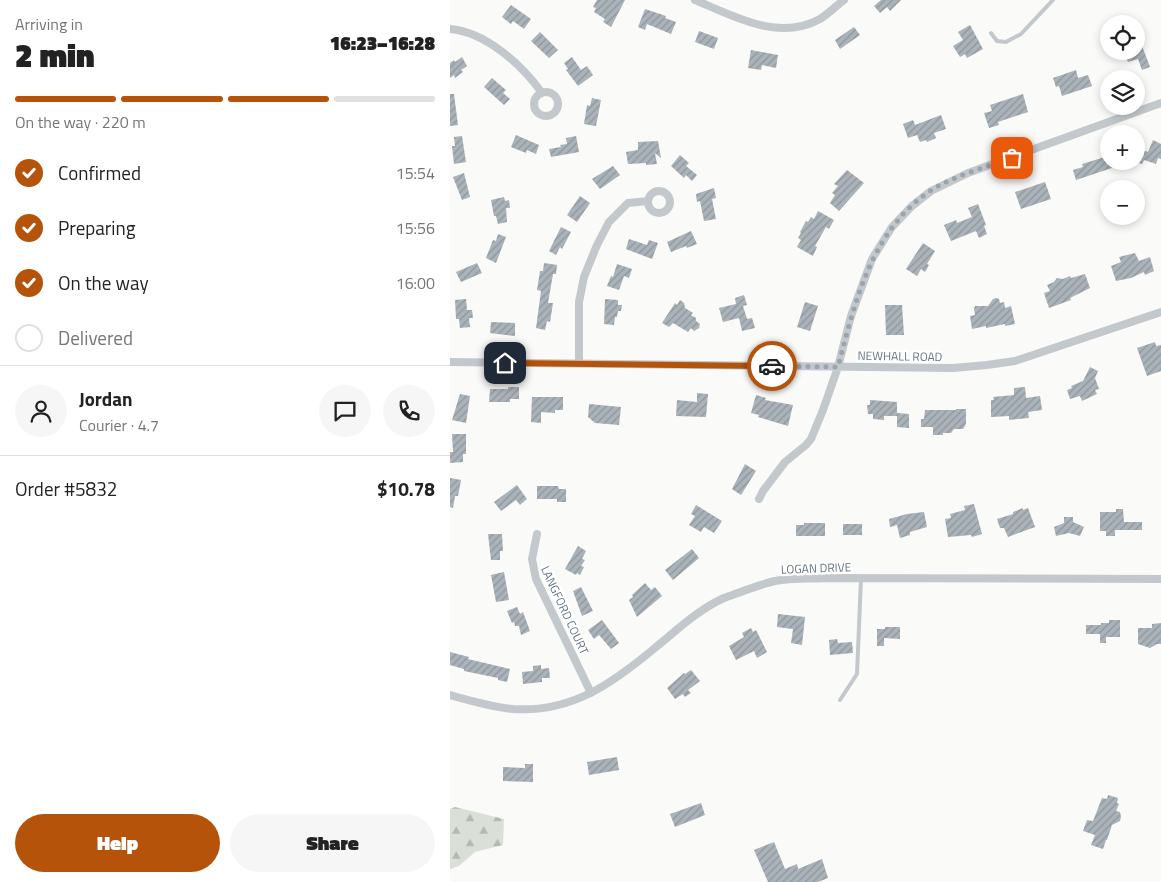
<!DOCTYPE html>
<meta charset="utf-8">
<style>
body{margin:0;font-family:"Titillium Web",sans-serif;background:#f6f6f6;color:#222;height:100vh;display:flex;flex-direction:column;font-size:19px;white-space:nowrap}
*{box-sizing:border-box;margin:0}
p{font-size:16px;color:#767676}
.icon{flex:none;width:28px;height:28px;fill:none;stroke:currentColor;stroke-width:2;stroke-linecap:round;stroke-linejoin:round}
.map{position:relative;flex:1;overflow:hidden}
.sheet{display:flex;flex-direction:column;background:#fff;width:450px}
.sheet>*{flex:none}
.fabs{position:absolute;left:650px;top:15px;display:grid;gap:10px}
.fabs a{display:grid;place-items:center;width:45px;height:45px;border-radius:50%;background:#fff;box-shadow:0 2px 8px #0003;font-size:25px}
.pin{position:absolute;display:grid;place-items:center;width:42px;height:42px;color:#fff;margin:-21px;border-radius:10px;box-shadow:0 2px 8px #0006}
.courier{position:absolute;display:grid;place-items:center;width:50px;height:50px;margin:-25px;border:4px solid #b45309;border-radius:50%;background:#fff;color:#222;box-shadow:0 1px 6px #0007}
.head em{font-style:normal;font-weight:800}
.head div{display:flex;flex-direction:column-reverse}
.head{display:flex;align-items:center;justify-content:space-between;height:85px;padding:0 15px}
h1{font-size:32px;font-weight:800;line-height:38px}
.bar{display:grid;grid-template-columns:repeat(4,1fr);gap:8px 5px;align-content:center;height:60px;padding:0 15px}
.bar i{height:6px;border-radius:4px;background:#e0e0e0}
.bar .on{background:#b45309}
.bar p{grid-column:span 4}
.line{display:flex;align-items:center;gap:12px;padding:0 15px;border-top:1px solid #e0e0e0}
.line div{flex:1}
.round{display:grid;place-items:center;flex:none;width:52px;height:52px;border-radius:26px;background:#f6f6f6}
ol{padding:0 15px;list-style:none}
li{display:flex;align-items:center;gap:15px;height:55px}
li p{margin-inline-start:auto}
li .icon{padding:5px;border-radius:50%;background:#b45309;color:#fff;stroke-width:4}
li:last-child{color:#767676}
li i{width:28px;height:28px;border:2px solid #e0e0e0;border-radius:50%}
.cta{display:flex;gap:10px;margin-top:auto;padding:10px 15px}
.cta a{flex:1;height:58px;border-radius:30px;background:#b45309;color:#fff;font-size:20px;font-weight:800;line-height:58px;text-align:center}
.cta a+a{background:#f6f6f6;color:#222}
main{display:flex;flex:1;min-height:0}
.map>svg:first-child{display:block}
.forest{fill:url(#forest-firs)}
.building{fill:url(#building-hatch)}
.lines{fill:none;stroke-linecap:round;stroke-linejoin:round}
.service{stroke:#c3c8cc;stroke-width:4}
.minor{stroke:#c3c8cc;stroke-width:8}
.done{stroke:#99a4ac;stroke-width:5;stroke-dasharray:0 9}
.route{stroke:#b45309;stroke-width:6}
.labels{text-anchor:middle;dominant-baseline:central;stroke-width:5;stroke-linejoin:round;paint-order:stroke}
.street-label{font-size:12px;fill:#657683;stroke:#fff}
</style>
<main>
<section class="sheet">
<div class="head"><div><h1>2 min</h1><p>Arriving in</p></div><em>16:23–16:28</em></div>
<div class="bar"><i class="on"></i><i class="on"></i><i class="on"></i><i></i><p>On the way · 220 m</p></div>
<ol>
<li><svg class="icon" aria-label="check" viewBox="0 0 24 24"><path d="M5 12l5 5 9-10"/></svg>Confirmed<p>15:54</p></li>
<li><svg class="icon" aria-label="check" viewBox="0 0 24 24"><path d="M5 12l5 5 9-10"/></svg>Preparing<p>15:56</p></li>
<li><svg class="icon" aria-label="check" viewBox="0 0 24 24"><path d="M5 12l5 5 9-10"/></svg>On the way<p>16:00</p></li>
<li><i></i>Delivered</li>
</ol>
<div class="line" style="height:90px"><a class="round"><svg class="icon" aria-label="person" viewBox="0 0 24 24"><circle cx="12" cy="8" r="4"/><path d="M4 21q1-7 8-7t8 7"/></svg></a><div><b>Jordan</b><p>Courier · 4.7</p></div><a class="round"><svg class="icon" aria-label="chat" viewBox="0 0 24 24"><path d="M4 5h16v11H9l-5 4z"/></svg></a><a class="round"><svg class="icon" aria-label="phone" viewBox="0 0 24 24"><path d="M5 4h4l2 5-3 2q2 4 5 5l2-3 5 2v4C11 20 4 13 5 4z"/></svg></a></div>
<div class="line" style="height:65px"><div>Order #5832</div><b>$10.78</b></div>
<div class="cta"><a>Help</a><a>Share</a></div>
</section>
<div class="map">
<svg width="711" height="882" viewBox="0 0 711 882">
<defs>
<pattern id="forest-firs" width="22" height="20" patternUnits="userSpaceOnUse" patternTransform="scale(1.25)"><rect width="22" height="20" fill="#dadfd7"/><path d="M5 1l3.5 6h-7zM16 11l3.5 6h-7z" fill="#b4b9b4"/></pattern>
<pattern id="building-hatch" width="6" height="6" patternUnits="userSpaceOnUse" patternTransform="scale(1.25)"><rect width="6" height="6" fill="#aab3b9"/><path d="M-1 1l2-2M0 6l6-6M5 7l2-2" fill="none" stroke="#8e969c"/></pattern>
</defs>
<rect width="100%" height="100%" fill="#fafaf8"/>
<path class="forest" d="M5 807 54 819 53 845 25 852 9 866 0 869V809Z"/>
<path class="building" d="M147 0H175L161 27 153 22 155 19 144 12 146 8 143 7Z
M431 0H451L440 11 437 7 430 13 424 6Z
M61 5 81 19 74 29 63 21 61 24 52 17Z
M195 9 216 16 215 18 226 22 221 34 197 24 195 30 188 27Z
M520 25 533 49 517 58 515 54 510 57 503 46 513 40 508 32Z
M404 27 410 35 390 49 385 40Z
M686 30 700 67 692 70 688 59 678 62 675 56 678 55 677 51H686Z
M249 31 268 38 264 49 245 42Z
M90 32 108 50 99 58 81 41Z
M301 50 328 55 326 68 312 65 311 70 298 68Z
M12 57 17 66 11 70 13 72 5 78 4 75 0 78V63L4 60 5 62Z
M122 57 131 70 137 66 143 75 128 86 116 70 118 69 114 63Z
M626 70 628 78 638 75 642 86 612 96 609 86 606 87 603 78Z
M42 78 56 90 53 93 60 99 54 105 34 87Z
M0 94H4L8 125 0 126Z
M573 94 578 112 548 122 549 125 539 128 534 113 542 111 540 105Z
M142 98 151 100 146 126 134 124 137 105 140 106Z
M491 115 496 129 484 133 486 138 477 142 476 140 470 142 467 135 458 138 453 124 463 120 465 125Z
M66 135 89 145 86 154 77 150 76 153 61 147Z
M12 136 16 162 4 164 2 146H5L4 137Z
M126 136 129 152 101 157 99 149 111 147 110 145 117 144 116 138Z
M703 140 711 144V159L708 158 706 164 694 160 692 164 686 162V148L698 152Z
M208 141 211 158 205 153 207 164 196 165V163L178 164 176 152 188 150V142Z
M230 155 239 163 236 166 247 175 242 181 236 175 234 178 221 166Z
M658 156 659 161H660L662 168 626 180 623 170 633 167 632 164Z
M163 166 170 175 150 189 142 179Z
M397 170 414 183 389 211 380 203 385 195 382 193 388 186 384 184Z
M14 173 20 197 12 200 3 177Z
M595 182 601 199 571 209 565 192Z
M264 188 266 198 262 199 266 219 254 221 250 201 247 202 246 194Z
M130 196 140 203 127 222 117 215Z
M54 197 55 201 59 200 60 208H56L57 222 48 224 46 216H44L41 200Z
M528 204 536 225 534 226 537 234 529 238 526 231 501 241 494 225 506 220 507 223 522 217 518 208Z
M368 211 384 220 379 229 376 227 365 246 367 247 363 256 347 247 351 240 348 238 351 233 350 232 356 221 358 222 361 217 364 219Z
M111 227 121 232 112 249 110 247 106 255 99 251Z
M241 231 247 244 237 248 236 246 221 252 217 242Z
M48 234 56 237 46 263 36 258 43 240 46 241Z
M179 239 197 245 199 240 208 243 202 259 176 249Z
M473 243 485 251 477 264 479 265 475 272 471 269 467 276 456 269Z
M685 253 689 261 700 257 704 271 695 275 694 272 681 278 666 281 661 266 671 262 669 257Z
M27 263 32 273 11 282 6 272Z
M94 263 107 265 106 274H103L98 303H103L100 322 97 321 95 330 86 328 91 291 87 290 90 271H93Z
M167 264 182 269 179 278 174 276 169 290 157 286 161 276 163 277Z
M635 274 640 288 620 298 621 300 599 308 594 293 600 291 597 285 604 282 607 278 613 279 620 276 621 278Z
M294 295 297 305 293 306 297 319 302 318 305 328 292 331 289 318 273 322 269 308 286 304 285 298Z
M546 298 549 299 550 303 554 302 555 308 561 306 565 324 555 326V324L536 328V326L522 329 520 316 525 315 524 309 525 306H538L543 299Z
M16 299 17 310H22L23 318H19L20 327 10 328 9 319H6L5 300Z
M155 299 168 300V305H172L171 311H168L167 317H165L164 325 154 324Z
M230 300 234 303 235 308 243 313 241 315 246 318V321L250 324 249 328 244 331 241 328 238 332 223 323 219 327 212 323 225 303 227 305Z
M355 302 368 306 360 331 347 327Z
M435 305H452L454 335H436Z
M41 322 65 323V336L40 333Z
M705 342 706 346 711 345V371L697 376 687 348Z
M640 367 648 371 645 378 649 389 645 390 647 394 632 401 630 396 620 399 617 390 622 388 621 386 633 381Z
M58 387H69V399H60V402H39L40 389H58Z
M575 387 576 398 590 396 592 410 578 412 579 418 559 420V416L541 417V400H544L543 397 564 395V388Z
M247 393 258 394 256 417 226 416 227 400 247 402Z
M10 394 20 396 16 423 2 420Z
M306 395 316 398 315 400 343 405 338 426 308 417 309 415 301 413Z
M82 397H113V410H105V413L91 412V423L81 422Z
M420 400 447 402V413L459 414V428L447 427V416H434V420L423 419V414H418L417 405H420Z
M139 404 171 407 169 425 145 423 138 417Z
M506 409H516V424L513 429H504L501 433H493V435H483V427H471V419H474L475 410H506Z
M2 434H16V454H13V462L0 463V452H3Z
M295 464 306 471 291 495 282 489Z
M0 478 11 480 8 496H5L3 508 0 507Z
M67 485 77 499 70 505 66 500 51 511 44 502Z
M87 486H108L109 489H116V502H107V499H87Z
M524 504 532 534 522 537 521 535 498 537 495 519 501 518 500 514 515 510 514 506Z
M246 505 272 521 264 533 254 527 251 532 239 525 245 516 241 514Z
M573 508V510L578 508 585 527 558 537 554 528H550L547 519 563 514V512Z
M666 509H673L674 522H692V530H665V536H656V531H650V512H666Z
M474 512 477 527 460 532V535L450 538 447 525 440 527 439 519 457 514Z
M614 517H623V522L634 527 630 536 619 533 606 536 604 527 614 523Z
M354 523H375V536H346V525H354Z
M393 524H412V535H393Z
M38 534H52L53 551H50V560H41Z
M128 546 136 551 132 559 135 560 131 566 134 567 130 575 127 573 126 575 115 569Z
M242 549 249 558 223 580 215 570Z
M54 572 59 600 46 602 41 575Z
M195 583 201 590 205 587 212 596 187 617 179 600 183 597 182 595Z
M131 587 143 611 132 616 123 591Z
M67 607 70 614 73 612 80 631 71 635 69 626H65L64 622 62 623 57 611Z
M328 614 355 617 352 645 341 643 343 629 327 627Z
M152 620 169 643 161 649 149 635 144 639 138 630Z
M659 620H670V637H656V643H650V634H636V625H651V623H659Z
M711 623V644H707L700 648 688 644V628H702V624Z
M435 627H450V639L434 638V646H427V629H435Z
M301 628 303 632 306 630 317 652 307 658 304 651 286 660 279 646 294 637 292 633Z
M387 639 388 643 402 642 403 653 380 655 379 640Z
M0 652 19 657 18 659 60 669 57 682 48 680V678L14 671V669L0 665Z
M91 665V669L99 668 100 678H92V682L73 684 72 672 83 671V666Z
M241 670 250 681 238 690 241 693 235 697 233 694 225 699 217 688 234 673 235 674Z
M167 757 169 770 139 775 137 762Z
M75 764H83V782L53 781V767L75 768Z
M658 795 668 798 667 803 669 804 666 811 670 812 671 817 670 821 662 825 657 840H656L653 849 641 845 645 835 633 831 637 820 643 821 652 798 657 799Z
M251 803 255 815 225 827 220 814Z
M324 842 335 869 347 864 348 869 372 859 378 878 368 882H318L304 850Z"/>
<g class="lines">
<path class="service" d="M541 33 547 41 556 42 571 34 603 0
M390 700 407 674 411 578"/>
<path class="minor" d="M245 0C284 16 328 42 370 19 378 14 386 6 394 0
M0 29C36 32 72 65 92 93
M84 104a12 12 0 1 1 24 0a12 12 0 1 1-24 0Z
M198 202a11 11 0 1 1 22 0a11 11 0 1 1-22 0Z
M0 362 503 368 537 365 565 361 711 312
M129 363V302L134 277 147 245 159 222 178 203 198 201
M309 499 313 491 335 462 356 445 361 439 373 410 388 367 401 316 422 259 442 227 462 206 481 191 518 173 711 103
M87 534 82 559 86 579 141 693
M0 695C21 701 42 707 63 709 122 713 163 683 206 647 227 630 249 609 274 598 288 593 311 584 325 581 342 578 361 579 378 578L711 579"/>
</g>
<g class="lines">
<path class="done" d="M322 366 388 367C405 302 421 231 480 191 501 177 538 166 562 158"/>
<path class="route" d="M55 363 322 366"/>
</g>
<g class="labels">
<g class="street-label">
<text transform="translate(450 356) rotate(1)">NEWHALL ROAD</text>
<text transform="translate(366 568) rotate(-2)">LOGAN DRIVE</text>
<text transform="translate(115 610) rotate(65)">LANGFORD COURT</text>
</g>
</g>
</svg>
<div class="fabs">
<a><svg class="icon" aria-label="locate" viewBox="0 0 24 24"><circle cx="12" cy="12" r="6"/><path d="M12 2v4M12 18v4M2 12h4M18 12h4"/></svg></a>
<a><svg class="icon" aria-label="layers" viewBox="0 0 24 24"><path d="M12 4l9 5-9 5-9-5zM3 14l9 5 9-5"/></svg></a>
<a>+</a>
<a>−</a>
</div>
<div class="pin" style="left:562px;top:158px;background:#ea580c"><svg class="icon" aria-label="bag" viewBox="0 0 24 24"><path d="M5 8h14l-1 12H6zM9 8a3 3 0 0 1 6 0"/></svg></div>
<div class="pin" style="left:55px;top:363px;background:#1f2937"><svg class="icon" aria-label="home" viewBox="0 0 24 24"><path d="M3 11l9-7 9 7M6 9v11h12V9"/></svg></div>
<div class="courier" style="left:322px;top:366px"><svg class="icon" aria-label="car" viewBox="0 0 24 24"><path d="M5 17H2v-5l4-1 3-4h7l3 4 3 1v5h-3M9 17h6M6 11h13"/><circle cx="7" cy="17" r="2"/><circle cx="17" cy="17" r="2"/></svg></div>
</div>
</main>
